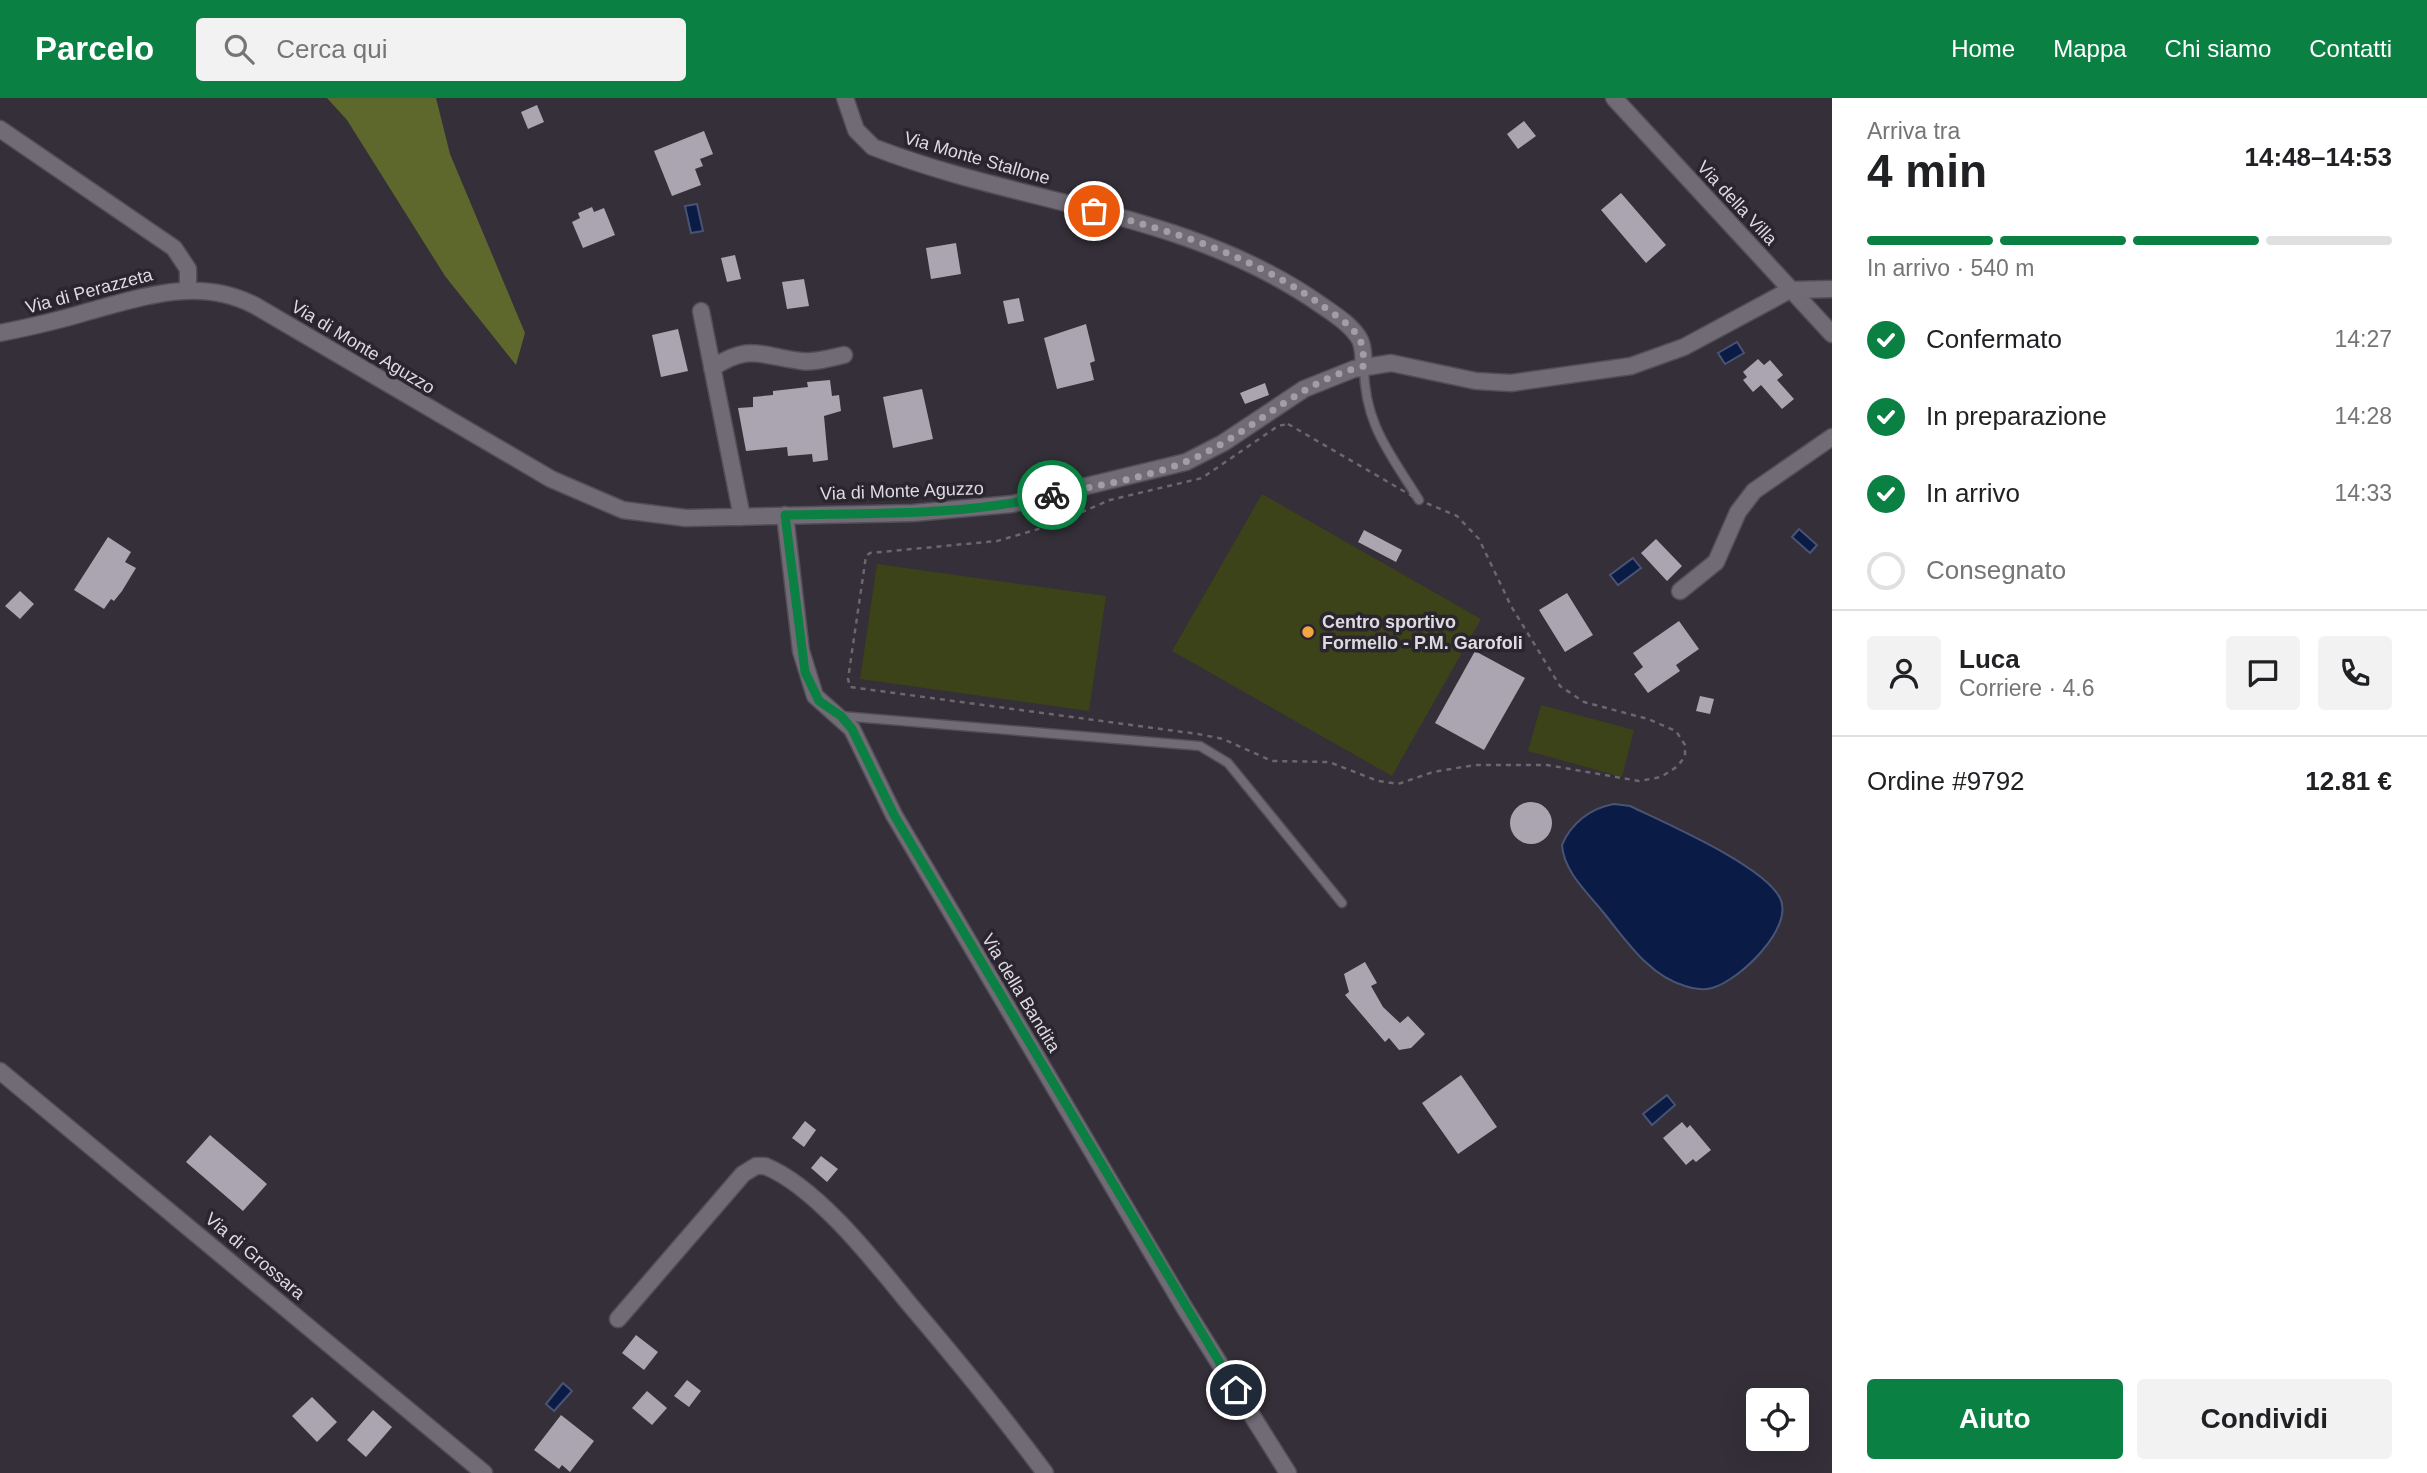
<!DOCTYPE html>
<html lang="it">
<meta charset="utf-8">
<style>
body{margin:0;font-family:Helvetica,sans-serif;background:#f2f2f2;color:#202124;height:100vh;display:flex;flex-direction:column;font-size:26px;white-space:nowrap}
*{box-sizing:border-box;margin:0}
p{font-size:23px;color:#757577}
.icon{flex:none;width:38px;height:38px;fill:none;stroke:currentColor;stroke-width:2;stroke-linecap:round;stroke-linejoin:round}
.map{position:relative;flex:1;overflow:hidden}
.sheet{display:flex;flex-direction:column;background:#fff;width:595px}
.sheet>*{flex:none}
.fabs{position:absolute;left:1746px;top:1290px;display:grid;gap:14px}
.fabs a{display:grid;place-items:center;width:63px;height:63px;border-radius:7px;background:#fff;box-shadow:0 7px 28px #0002;font-size:35px}
.pin{position:absolute;display:grid;place-items:center;width:60px;height:60px;color:#fff;margin:-30px;border:4px solid #fff;border-radius:50%;box-shadow:0 2px 7px #0007}
.courier{position:absolute;display:grid;place-items:center;width:70px;height:70px;margin:-35px;border:5px solid #0b8043;border-radius:50%;background:#fff;color:#222;box-shadow:0 2px 9px #0007}
.summary em{font-style:normal;font-weight:800}
.summary div{display:flex;flex-direction:column-reverse}
.summary{display:flex;align-items:center;justify-content:space-between;height:119px;padding:0 35px}
h1{font-size:46px;font-weight:800;line-height:52px}
.bar{display:grid;grid-template-columns:repeat(4,1fr);gap:10px 7px;align-content:center;height:84px;padding:0 35px}
.bar i{height:9px;border-radius:5px;background:#e0e0e0}
.bar .on{background:#0b8043}
.bar p{grid-column:span 4}
.line{display:flex;align-items:center;gap:18px;padding:0 35px;border-top:2px solid #e0e0e0}
.line div{flex:1}
.round{display:grid;place-items:center;flex:none;width:74px;height:74px;border-radius:7px;background:#f2f2f2}
ol{padding:0 35px;list-style:none}
li{display:flex;align-items:center;gap:21px;height:77px}
li p{margin-inline-start:auto}
li .icon{padding:7px;border-radius:50%;background:#0b8043;color:#fff;stroke-width:4}
li:last-child{color:#757577}
li i{width:38px;height:38px;border:4px solid #e0e0e0;border-radius:50%}
.action{display:flex;gap:14px;margin-top:auto;padding:14px 35px}
.action a{flex:1;height:80px;border-radius:7px;background:#0b8043;color:#fff;font-size:28px;font-weight:800;line-height:80px;text-align:center}
.action a+a{background:#f2f2f2;color:#202124}
header{display:flex;align-items:center;gap:42px;box-sizing:border-box;height:98px;padding:0 35px;background:#0b8043;color:#fff}
header strong{font-size:33px}
nav{display:flex;gap:38px;margin-inline-start:auto;font-size:24px}
.search{width:490px;height:63px;background:#f2f2f2;display:flex;align-items:center;gap:18px;box-sizing:border-box;padding:0 24px;border-radius:7px;color:#757577;font-size:26px}
main{display:flex;flex:1;min-height:0}
.map>svg:first-child{display:block}
.green{fill:#3c4318}
.forest{fill:#5e682d}
.water{fill:#0a1b46;stroke:#495474;stroke-width:2}
.building{fill:#aba5b1}
.lines{fill:none;stroke-linecap:round;stroke-linejoin:round}
.service-casing{stroke:#524e56;stroke-width:11}
.minor-casing{stroke:#524e56;stroke-width:19}
.path{stroke:#6b676f;stroke-width:2.5;stroke-dasharray:5 5;stroke-linecap:butt}
.service{stroke:#706b75;stroke-width:8}
.minor{stroke:#706b75;stroke-width:16}
.done{stroke:#a29ea5;stroke-width:7;stroke-dasharray:0 12.6}
.route{stroke:#0b8043;stroke-width:9}
.poi-dot{fill:#f2a541;stroke:#2a252e;stroke-width:2.5}
.labels{text-anchor:middle;dominant-baseline:central;stroke-width:7;stroke-linejoin:round;paint-order:stroke}
.street-label{font-size:18px;fill:#dddae0;stroke:#2a252e}
.poi-label{font-size:18px;font-weight:bold;fill:#dddae0;stroke:#2a252e;text-anchor:start}
</style>
<header>
<strong>Parcelo</strong>
<div class="search"><svg class="icon" aria-label="search" viewBox="0 0 24 24"><circle cx="10" cy="10" r="6"/><path d="M15 15l6 6"/></svg>Cerca qui</div>
<nav><a>Home</a><a>Mappa</a><a>Chi siamo</a><a>Contatti</a></nav>
</header>
<main>
<div class="map">
<svg width="1832" height="1375" viewBox="0 0 1832 1375">
<rect width="100%" height="100%" fill="#342f38"/>
<path class="green" d="M1262 396 1481 521 1392 678 1172 553Z
M877 466 1106 498 1089 613 860 581Z
M1541 607 1634 632 1622 679 1528 653Z"/>
<path class="forest" d="M327 0H436L450 56 525 235 516 267 445 178 347 22Z"/>
<path class="water" d="M697 106 703 133 691 135 685 108Z
M1737 244 1744 255 1725 266 1718 255Z
M1799 431 1817 447 1810 455 1792 439Z
M1633 460 1641 470 1618 487 1610 477Z
M1614 706 1630 708C1665 725 1763 767 1780 800 1795 829 1739 883 1712 890 1704 892 1693 891 1685 888 1649 878 1626 842 1603 814 1587 794 1564 774 1562 747 1571 725 1591 710 1614 706Z
M1667 997 1675 1007 1652 1027 1643 1016Z
M563 1285 572 1293 554 1313 546 1306Z"/>
<path class="building" d="M537 7 544 24 528 31 521 14Z
M1524 23 1536 38 1518 51 1507 36Z
M704 33 713 56 700 61 703 68 695 71 701 87 672 98 654 53Z
M1621 95 1666 147 1646 165 1601 112Z
M592 109 594 114 604 110 615 137 583 150 572 124 580 120 578 115Z
M956 145 961 176 931 181 926 150Z
M735 157 741 181 727 184 721 160Z
M804 181 809 208 787 211 782 184Z
M1019 200 1024 223 1008 226 1003 203Z
M1086 226 1095 263 1090 265 1094 282 1057 291 1044 240Z
M678 231 688 273 661 279 652 237Z
M1758 261 1764 267 1770 262 1783 277 1777 282 1794 301 1782 311 1761 287 1753 294 1743 282 1747 279 1743 274Z
M830 282 832 298 839 297 841 313 824 318 828 362 813 364 812 356 788 358 787 349 746 353 738 310 753 309V299L773 297V293L808 289 807 284Z
M1265 285 1269 297 1245 306 1240 295Z
M922 291 933 341 893 350 883 299Z
M1364 432 1402 452 1396 464 1358 444Z
M108 439 131 454 125 464 136 470 122 493 114 503 111 501 104 511 74 492Z
M1656 441 1682 468 1667 483 1641 455Z
M20 493 34 506 20 521 5 508Z
M1567 495 1593 537 1565 554 1539 512Z
M1679 523 1699 551 1676 567 1680 573 1648 595 1634 576 1643 569 1633 555Z
M1475 553 1525 580 1484 652 1435 625Z
M1700 598 1714 601 1710 616 1696 613Z
M1510 725a21 21 0 1 1 42 0a21 21 0 1 1-42 0Z
M1365 864 1377 885 1371 888 1383 909 1400 925 1408 918 1425 936 1411 950 1399 952 1389 940 1385 944 1345 897 1349 894 1344 876Z
M1461 977 1497 1029 1458 1056 1422 1005Z
M805 1023 816 1032 804 1049 792 1040Z
M1682 1024 1687 1030 1690 1027 1711 1052 1696 1064 1693 1061 1686 1067 1663 1040Z
M210 1037 267 1086 243 1113 186 1064Z
M821 1058 838 1071 827 1084 811 1070Z
M636 1237 658 1254 644 1272 622 1255Z
M687 1282 701 1293 689 1309 674 1298Z
M647 1293 667 1310 652 1327 632 1310Z
M312 1299 337 1324 317 1344 292 1318Z
M373 1312 392 1329 366 1359 347 1342Z
M561 1317 594 1343 570 1374 562 1367 559 1371 534 1352Z"/>
<g class="lines">
<g class="service-casing">
<path id="service" d="M1364 268C1364 326 1390 355 1419 402
M841 618 1200 648 1228 665 1342 805"/>
</g>
<g class="minor-casing">
<path id="minor" d="M845 0 856 32 873 49C1021 107 1188 113 1321 207 1334 216 1353 228 1360 242 1364 250 1363 260 1364 268
M1614 0 1832 236
M0 31 174 150 188 171V192
M701 213 742 419
M0 235C30 229 61 222 90 213 146 198 199 179 254 207L551 381 623 412 686 420 913 415 1012 406 1186 364 1223 345 1304 291 1354 271 1391 265 1476 283 1511 285 1631 268 1684 249 1790 192 1832 191
M712 270C750 245 760 258 801 263 815 265 830 260 844 257
M785 417 801 553 815 598 852 631 894 717 1184 1209 1288 1375
M1680 493 1716 464 1738 414 1754 393 1832 339
M0 973 484 1375
M618 1221 743 1076 756 1068H765C817 1089 875 1164 911 1208 957 1262 1002 1317 1045 1375"/>
</g>
<path class="path" d="M1288 326 1419 402 1457 418 1479 441 1511 508 1560 588 1584 604 1648 621 1676 633 1685 647V658L1678 668 1661 679 1639 683 1547 667H1475L1433 674 1398 686 1378 683 1329 664 1272 663 1223 641 1198 636 850 589 848 581 866 458 870 455 997 443 1049 428 1110 402 1202 380 1278 328Z"/>
<use href="#service" class="service"/>
<use href="#minor" class="minor"/>
</g>
<g class="lines">
<path class="done" d="M1052 397C1102 386 1157 379 1203 356 1259 328 1301 283 1364 268 1363 259 1364 250 1360 242 1353 227 1333 216 1320 206 1251 157 1176 134 1094 113"/>
<path class="route" d="M1052 397C965 418 875 415 785 417L805 574 819 603 841 618 852 631 894 717 1236 1292"/>
</g>
<circle class="poi-dot" cx="1308" cy="534" r="7"/>
<g class="labels">
<g class="street-label">
<text transform="translate(977 60) rotate(16)">Via Monte Stallone</text>
<text transform="translate(1737 105) rotate(47)">Via della Villa</text>
<text transform="translate(89 193) rotate(-15)">Via di Perazzeta</text>
<text transform="translate(363 249) rotate(31)">Via di Monte Aguzzo</text>
<text transform="translate(902 393) rotate(-2)">Via di Monte Aguzzo</text>
<text transform="translate(1021 895) rotate(59)">Via della Bandita</text>
<text transform="translate(255 1158) rotate(40)">Via di Grossara</text>
</g>
<g class="poi-label">
<text x="1322" y="524">Centro sportivo<tspan x="1322" dy="21">Formello - P.M. Garofoli</tspan></text>
</g>
</g>
</svg>
<div class="fabs">
<a><svg class="icon" aria-label="locate" viewBox="0 0 24 24"><circle cx="12" cy="12" r="6"/><path d="M12 2v4M12 18v4M2 12h4M18 12h4"/></svg></a>
</div>
<div class="pin" style="left:1094px;top:113px;background:#ea580c"><svg class="icon" aria-label="bag" viewBox="0 0 24 24"><path d="M5 8h14l-1 12H6zM9 8a3 3 0 0 1 6 0"/></svg></div>
<div class="pin" style="left:1236px;top:1292px;background:#1f2937"><svg class="icon" aria-label="home" viewBox="0 0 24 24"><path d="M3 11l9-7 9 7M6 9v11h12V9"/></svg></div>
<div class="courier" style="left:1052px;top:397px"><svg class="icon" aria-label="bike" viewBox="0 0 24 24"><circle cx="6" cy="16" r="4"/><circle cx="18" cy="16" r="4"/><path d="M6 16l4-8h5l3 8M10 8l3 8H6M13 5h3"/></svg></div>
</div>
<section class="sheet">
<div class="summary"><div><h1>4 min</h1><p>Arriva tra</p></div><em>14:48–14:53</em></div>
<div class="bar"><i class="on"></i><i class="on"></i><i class="on"></i><i></i><p>In arrivo · 540 m</p></div>
<ol>
<li><svg class="icon" aria-label="check" viewBox="0 0 24 24"><path d="M5 12l5 5 9-10"/></svg>Confermato<p>14:27</p></li>
<li><svg class="icon" aria-label="check" viewBox="0 0 24 24"><path d="M5 12l5 5 9-10"/></svg>In preparazione<p>14:28</p></li>
<li><svg class="icon" aria-label="check" viewBox="0 0 24 24"><path d="M5 12l5 5 9-10"/></svg>In arrivo<p>14:33</p></li>
<li><i></i>Consegnato</li>
</ol>
<div class="line" style="height:126px"><a class="round"><svg class="icon" aria-label="person" viewBox="0 0 24 24"><circle cx="12" cy="8" r="4"/><path d="M4 21q1-7 8-7t8 7"/></svg></a><div><b>Luca</b><p>Corriere · 4.6</p></div><a class="round"><svg class="icon" aria-label="chat" viewBox="0 0 24 24"><path d="M4 5h16v11H9l-5 4z"/></svg></a><a class="round"><svg class="icon" aria-label="phone" viewBox="0 0 24 24"><path d="M5 4h4l2 5-3 2q2 4 5 5l2-3 5 2v4C11 20 4 13 5 4z"/></svg></a></div>
<div class="line" style="height:91px"><div>Ordine #9792</div><b>12.81 €</b></div>
<div class="action"><a>Aiuto</a><a>Condividi</a></div>
</section>
</main>
